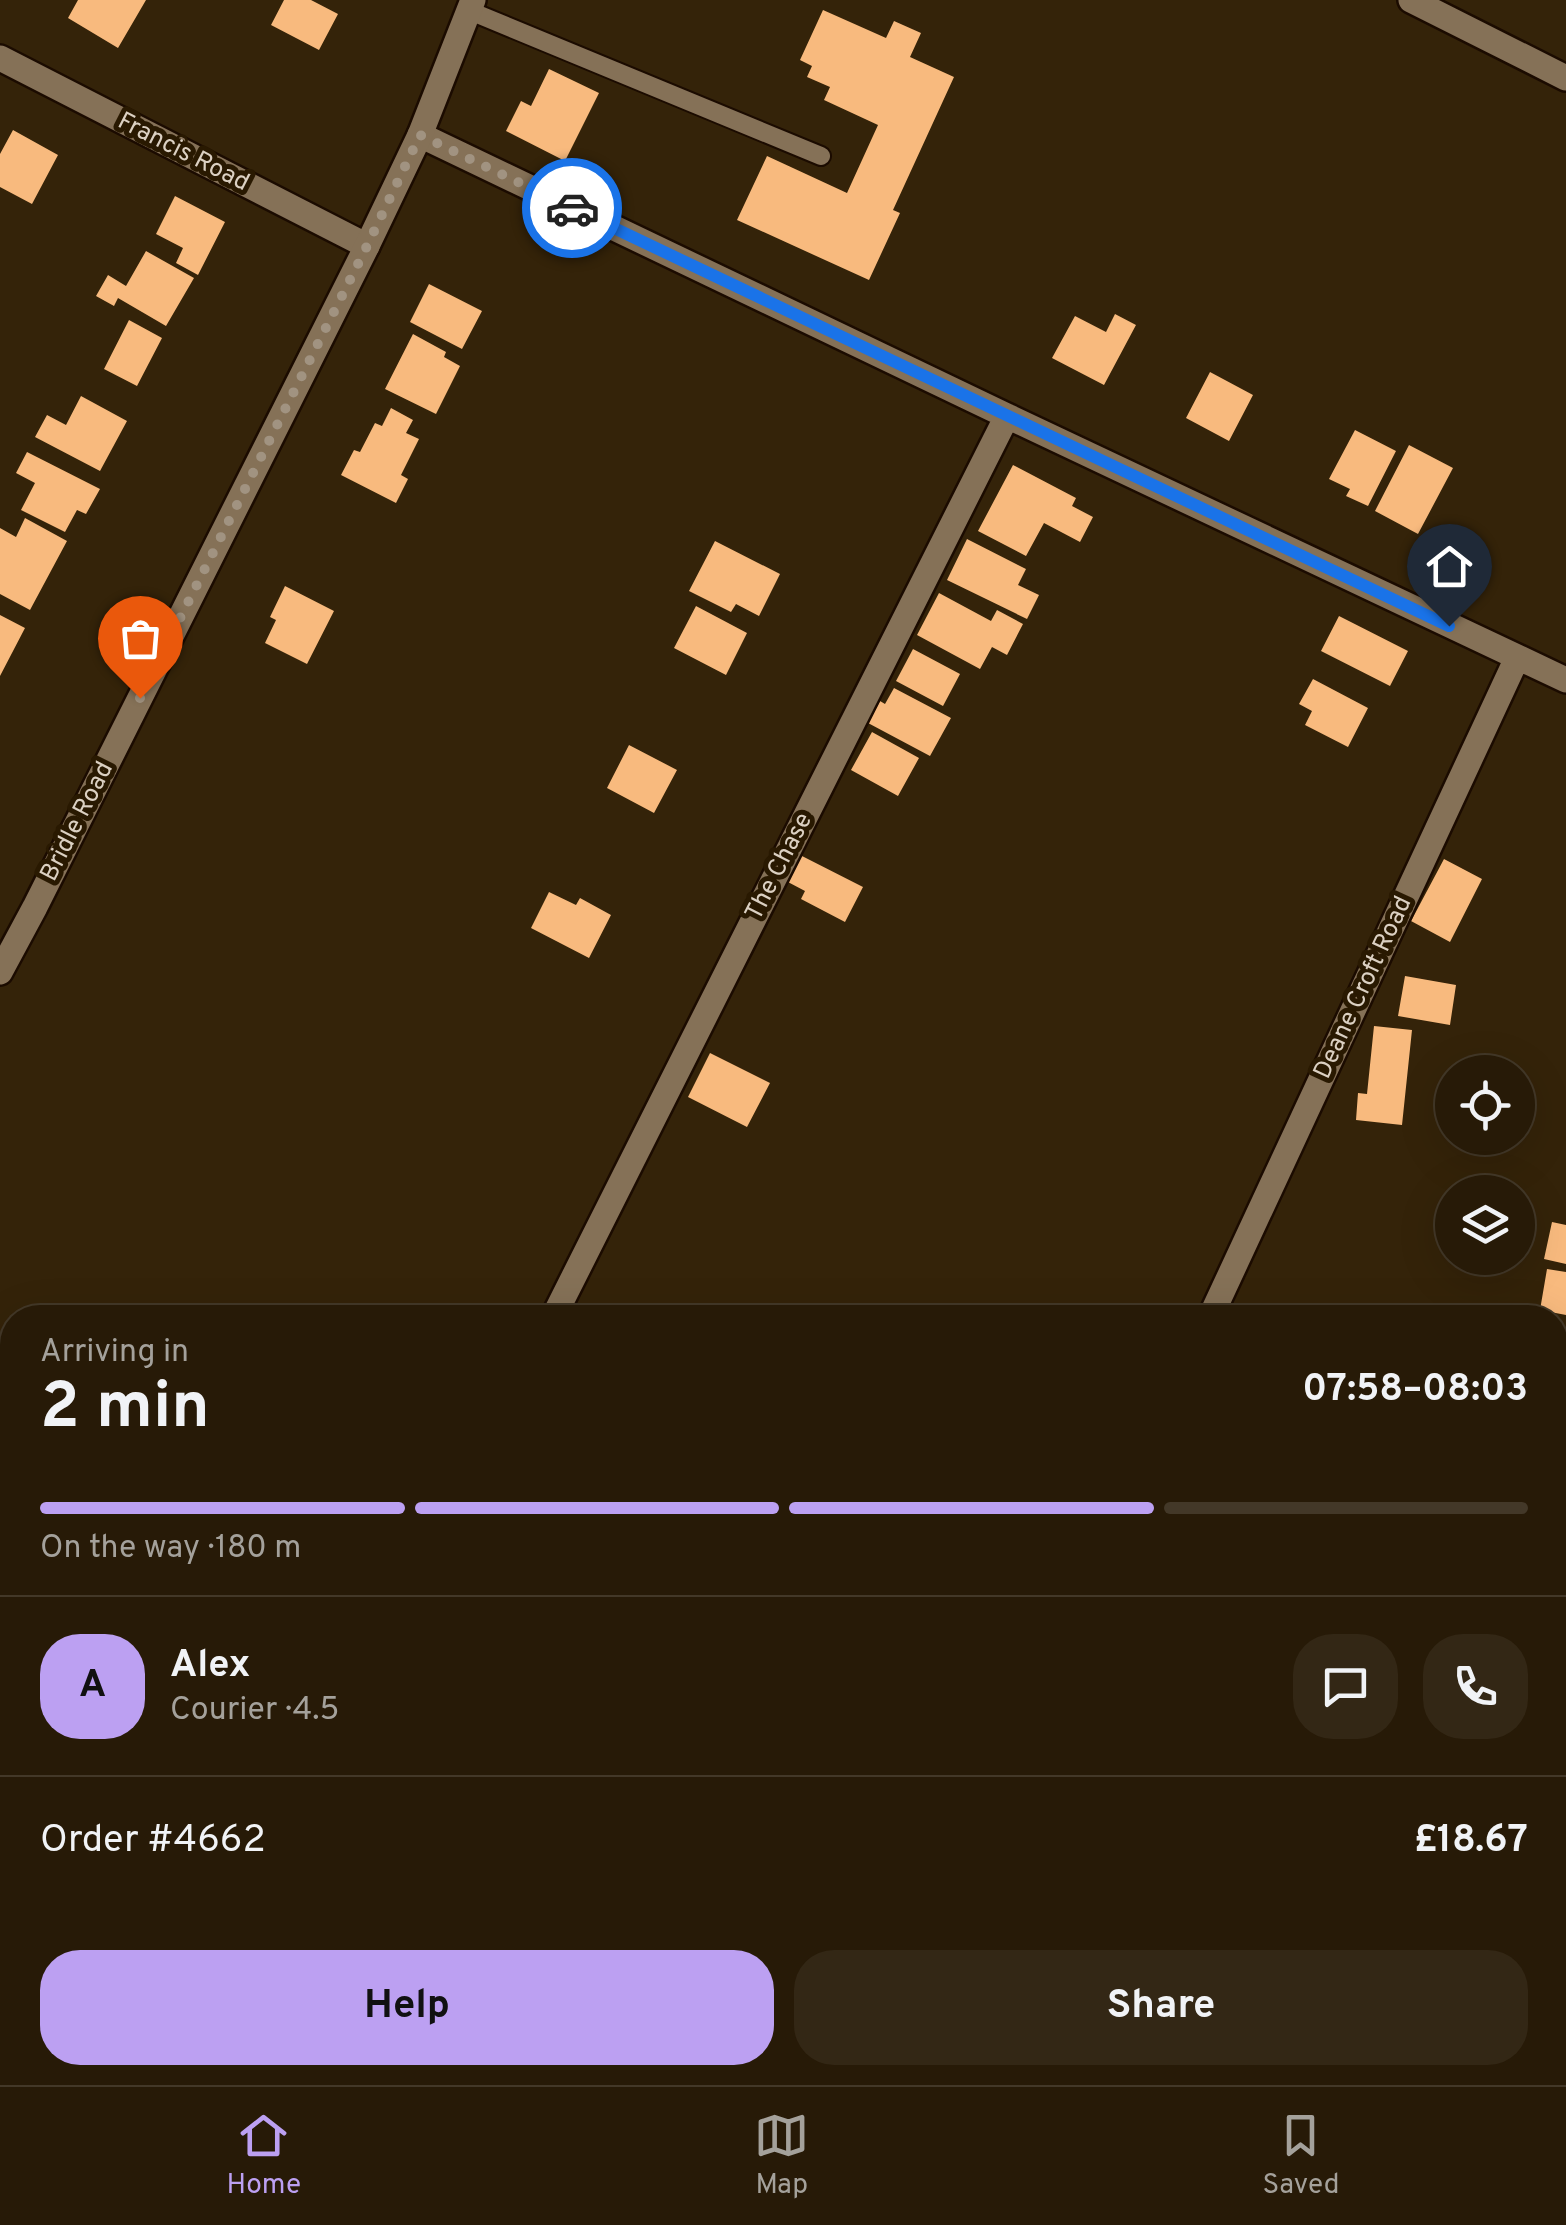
<!DOCTYPE html>
<meta charset="utf-8">
<style>
body{margin:0;font-family:Overpass,sans-serif;background:#332715;color:#f1f3f6;height:100vh;display:flex;flex-direction:column;font-size:38px;white-space:nowrap}
*{box-sizing:border-box;margin:0}
p{font-size:32px;color:#a4a19b}
.icon{flex:none;width:55px;height:55px;fill:none;stroke:currentColor;stroke-width:2;stroke-linecap:round;stroke-linejoin:round}
.map{position:relative;flex:1;overflow:hidden}
.drawer{position:absolute;left:0px;top:1305px;width:1568px;height:780px;display:flex;flex-direction:column;background:#271a07;border-radius:40px 40px 0 0;box-shadow:0 10px 40px #0002,0 0 0 2px #433828}
.drawer>*{flex:none}
.fabs{position:absolute;left:1435px;top:1055px;display:grid;gap:20px}
.fabs a{display:grid;place-items:center;width:100px;height:100px;border-radius:50%;background:#271a07;box-shadow:0 10px 40px #0002,0 0 0 2px #433828;font-size:50px}
.pin{position:absolute;display:grid;place-items:center;width:85px;height:85px;color:#fff;margin:-102px -42px;border-radius:50% 50% 50% 0;rotate:-45deg;box-shadow:0 0 10px #0007}
.pin .icon{rotate:45deg}
.courier{position:absolute;display:grid;place-items:center;width:100px;height:100px;margin:-50px;border:8px solid #1a73e8;border-radius:50%;background:#fff;color:#222;box-shadow:0 2px 12px #0007}
.summary em{font-style:normal;font-weight:700}
.summary div{display:flex;flex-direction:column-reverse}
.summary{display:flex;align-items:center;justify-content:space-between;height:170px;padding:0 40px}
h1{font-size:65px;font-weight:700;line-height:75px}
.bar{display:grid;grid-template-columns:repeat(4,1fr);gap:15px 10px;align-content:center;height:120px;padding:0 40px}
.bar i{height:12px;border-radius:8px;background:#433828}
.bar .active{background:#bca0f2}
.bar p{grid-column:span 4}
.line{display:flex;align-items:center;gap:25px;padding:0 40px;border-top:2px solid #433828}
.line div{flex:1}
.round{display:grid;place-items:center;flex:none;width:105px;height:105px;border-radius:40px;background:#332715}
.cta{display:flex;gap:20px;margin-top:auto;padding:20px 40px}
.cta a{flex:1;height:115px;border-radius:40px;background:#bca0f2;color:#111;font-size:40px;font-weight:700;line-height:115px;text-align:center}
.cta a+a{background:#332715;color:#f1f3f6}
.dock{display:flex;justify-content:space-around;align-items:center;height:140px;border-top:2px solid #433828;background:#271a07;font-size:28px;color:#a4a19b}
.dock a{display:grid;justify-items:center;gap:5px}
.dock .active{color:#bca0f2}
.map>svg:first-child{display:block}
.building{fill:#f8ba7e}
.lines{fill:none;stroke-linecap:round;stroke-linejoin:round}
.service-casing{stroke:#1b0b00;stroke-width:22}
.minor-casing{stroke:#1b0b00;stroke-width:30}
.tertiary-casing{stroke:#1b0b00;stroke-width:30}
.service{stroke:#857157;stroke-width:18}
.minor{stroke:#857157;stroke-width:25}
.tertiary{stroke:#857157;stroke-width:25}
.done{stroke:#a19381;stroke-width:10;stroke-dasharray:0 18}
.route{stroke:#1a73e8;stroke-width:12}
.labels{text-anchor:middle;dominant-baseline:central;stroke-width:10;stroke-linejoin:round;paint-order:stroke}
.street-label{font-size:25px;fill:#dbd0c2;stroke:#291901}
</style>
<div class="map">
<svg width="1566" height="2085" viewBox="0 0 1566 2085">
<rect width="100%" height="100%" fill="#342309"/>
<path class="building" d="M78 0H146L118 48 68 18Z
M284 0H311L338 14 319 50 271 25Z
M823 10 886 38 894 21 921 33 910 57 954 77 893 210 900 213 869 280 737 220 767 156 847 193 878 125 824 100 830 87 807 77 812 66 800 60Z
M549 69 599 93 565 161 506 131 521 101 531 106Z
M13 130 58 155 32 204 0 187V154Z
M175 196 225 222 198 275 176 263 183 248 156 234Z
M146 251 194 278 166 326 118 298 114 306 96 296 108 275 126 286Z
M429 284 482 311 462 349 410 322Z
M1115 314 1136 325 1104 385 1052 358 1075 316 1106 332Z
M129 320 162 338 137 386 104 369Z
M413 334 446 352 444 357 460 366 436 414 385 389Z
M1210 372 1253 395 1229 441 1186 418Z
M81 396 127 421 100 471 35 437 47 415 66 425Z
M391 408 413 420 406 433 419 439 401 475 408 479 396 503 341 475 354 450 360 452 375 423 382 426Z
M1355 430 1396 451 1368 506 1346 496 1350 489 1329 479Z
M1409 445 1453 468 1418 534 1375 511Z
M27 452 100 489 86 514 77 510 65 532 21 510 35 483 16 473Z
M1013 465 1076 498 1072 506 1093 517 1080 542 1044 523 1026 556 978 531Z
M25 518 67 541 30 610 0 594V528L16 537Z
M967 539 1026 569 1018 585 1039 595 1027 619 947 580Z
M715 541 780 574 759 616 736 604 731 612 689 591Z
M285 586 334 611 307 664 265 643 276 620 270 617Z
M939 593 991 621 997 610 1023 624 1007 655 992 647 980 669 917 635Z
M696 606 747 633 726 675 674 648Z
M0 615 25 628 0 676Z
M1339 616 1408 651 1390 686 1321 651Z
M913 649 960 674 943 706 896 681Z
M1313 679 1368 708 1348 747 1305 725 1312 711 1299 704Z
M894 688 951 718 930 756 868 723 880 701 885 704Z
M872 732 919 758 898 796 851 770Z
M629 745 677 770 654 813 607 788Z
M800 855 863 887 845 922 801 899 805 891 786 881Z
M1444 859 1482 879 1450 942 1411 921Z
M549 892 576 905 580 898 611 915 589 958 531 928Z
M1405 976 1456 985 1450 1025 1398 1016Z
M1374 1026 1412 1030 1402 1125 1356 1120 1358 1093 1367 1094Z
M710 1053 770 1083 747 1127 688 1097Z
M1552 1222 1566 1225V1264L1544 1259Z
M1547 1269 1566 1272V1315L1540 1310Z
M1555 1442 1566 1444V1486L1555 1485Z
M42 2072H112L113 2085H43Z"/>
<g class="lines">
<g class="service-casing">
<path id="service" d="M470 11 821 156"/>
</g>
<g class="minor-casing">
<path id="minor" d="M1411 0 1566 78
M0 58 367 246
M420 135 1007 416 1566 680
M553 1318 1007 416
M1210 1318 1517 658
M0 1660 12 1666
M1017 2072V2085
M231 2085V2072"/>
</g>
<g class="tertiary-casing">
<path id="tertiary" d="M0 972 35 907 367 246 420 135 473 0"/>
</g>
<use href="#service" class="service"/>
<use href="#minor" class="minor"/>
<use href="#tertiary" class="tertiary"/>
</g>
<g class="lines">
<path class="done" d="M140 698 367 246 420 135 572 208"/>
<path class="route" d="M572 208 1449 626"/>
</g>
<g class="labels">
<g class="street-label">
<text transform="translate(183 153) rotate(27)">Francis Road</text>
<text transform="translate(78 822) rotate(-63)">Bridle Road</text>
<text transform="translate(780 867) rotate(-63)">The Chase</text>
<text transform="translate(1364 988) rotate(-65)">Deane Croft Road</text>
</g>
</g>
</svg>
<div class="fabs">
<a><svg class="icon" aria-label="locate" viewBox="0 0 24 24"><circle cx="12" cy="12" r="6"/><path d="M12 2v4M12 18v4M2 12h4M18 12h4"/></svg></a>
<a><svg class="icon" aria-label="layers" viewBox="0 0 24 24"><path d="M12 4l9 5-9 5-9-5zM3 14l9 5 9-5"/></svg></a>
</div>
<div class="pin" style="left:140px;top:698px;background:#ea580c"><svg class="icon" aria-label="bag" viewBox="0 0 24 24"><path d="M5 8h14l-1 12H6zM9 8a3 3 0 0 1 6 0"/></svg></div>
<div class="pin" style="left:1449px;top:626px;background:#1f2937"><svg class="icon" aria-label="home" viewBox="0 0 24 24"><path d="M3 11l9-7 9 7M6 9v11h12V9"/></svg></div>
<div class="courier" style="left:572px;top:208px"><svg class="icon" aria-label="car" viewBox="0 0 24 24"><path d="M5 17H2v-5l4-1 3-4h7l3 4 3 1v5h-3M9 17h6M6 11h13"/><circle cx="7" cy="17" r="2"/><circle cx="17" cy="17" r="2"/></svg></div>
<section class="drawer">
<div class="summary"><div><h1>2 min</h1><p>Arriving in</p></div><em>07:58–08:03</em></div>
<div class="bar"><i class="active"></i><i class="active"></i><i class="active"></i><i></i><p>On the way · 180 m</p></div>
<div class="line" style="height:180px"><b class="round" style="background:#bca0f2;color:#111">A</b><div><b>Alex</b><p>Courier · 4.5</p></div><a class="round"><svg class="icon" aria-label="chat" viewBox="0 0 24 24"><path d="M4 5h16v11H9l-5 4z"/></svg></a><a class="round"><svg class="icon" aria-label="phone" viewBox="0 0 24 24"><path d="M5 4h4l2 5-3 2q2 4 5 5l2-3 5 2v4C11 20 4 13 5 4z"/></svg></a></div>
<div class="line" style="height:130px"><div>Order #4662</div><b>£18.67</b></div>
<div class="cta"><a>Help</a><a>Share</a></div>
</section>
</div>
<nav class="dock">
<a class="active"><svg class="icon" aria-label="home" viewBox="0 0 24 24"><path d="M3 11l9-7 9 7M6 9v11h12V9"/></svg>Home</a>
<a><svg class="icon" aria-label="map" viewBox="0 0 24 24"><path d="M3 6l6-2 6 2 6-2v14l-6 2-6-2-6 2zM9 4v14M15 6v14"/></svg>Map</a>
<a><svg class="icon" aria-label="saved" viewBox="0 0 24 24"><path d="M7 4h10v16l-5-4-5 4z"/></svg>Saved</a>
</nav>
